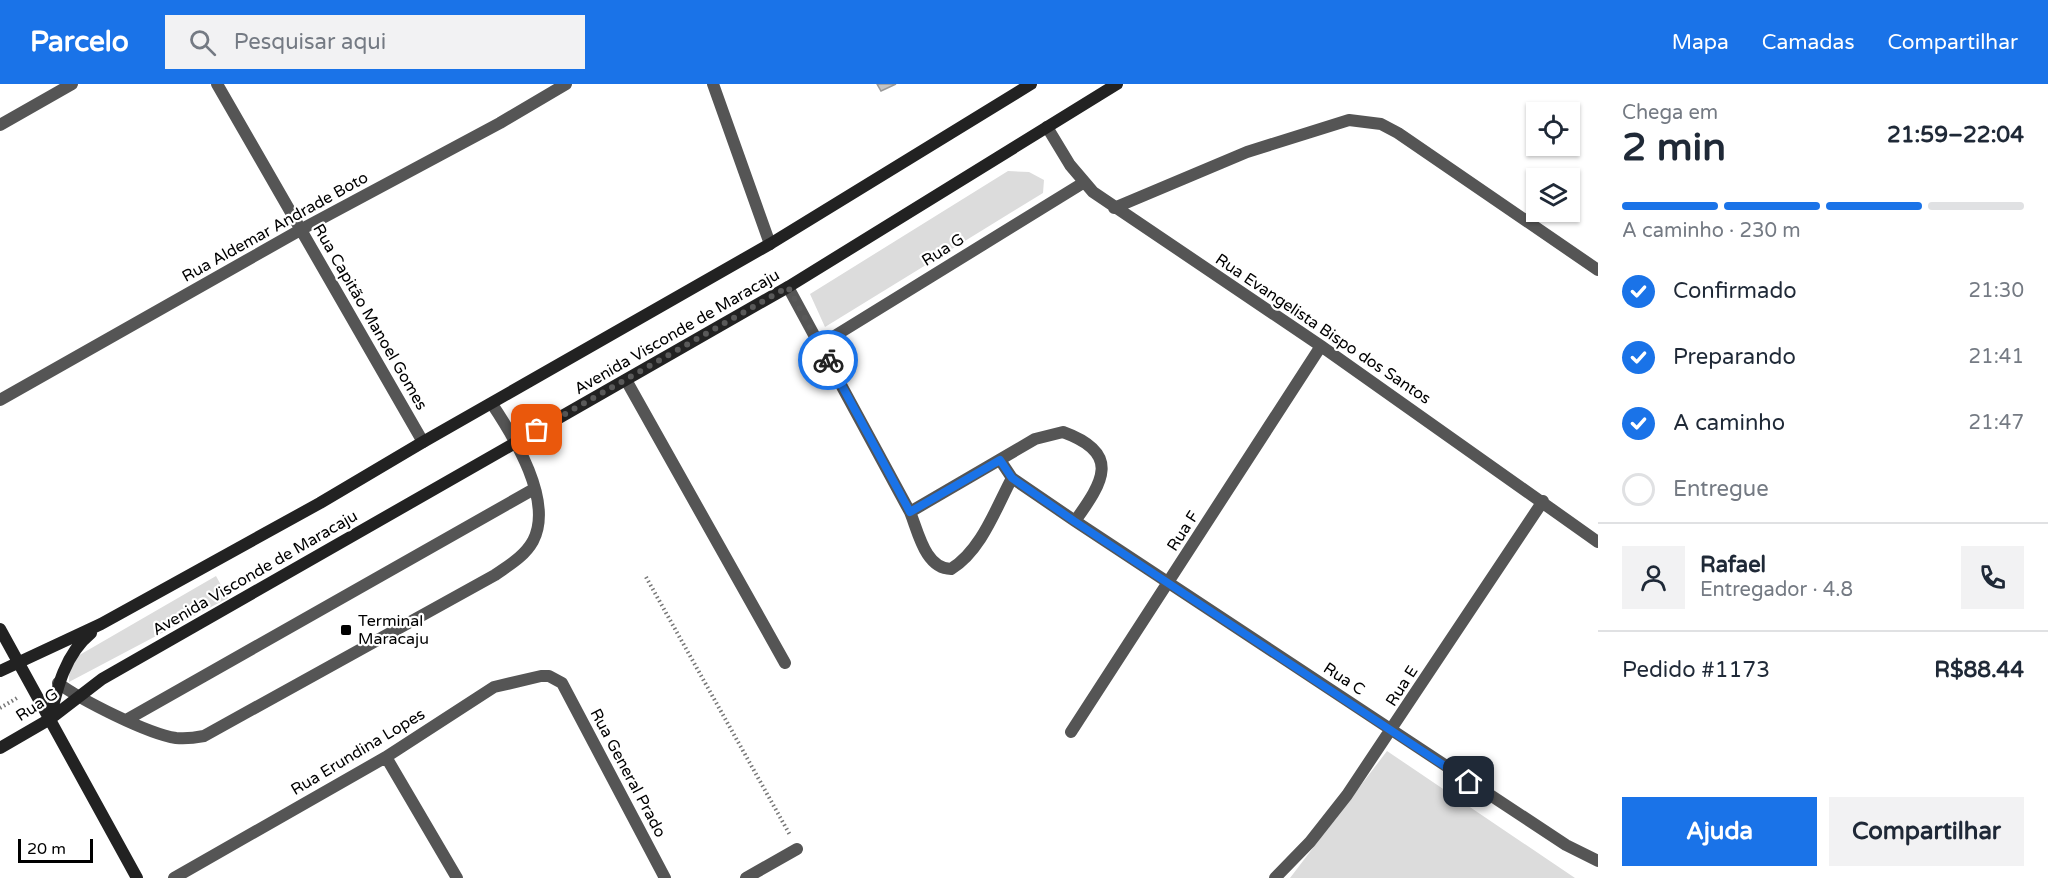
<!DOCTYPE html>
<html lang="pt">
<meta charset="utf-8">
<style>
body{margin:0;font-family:"Varela Round",sans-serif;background:#f2f2f3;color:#1f2937;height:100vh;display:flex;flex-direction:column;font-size:22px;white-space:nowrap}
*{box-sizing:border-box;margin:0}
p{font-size:20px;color:#747a83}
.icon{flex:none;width:33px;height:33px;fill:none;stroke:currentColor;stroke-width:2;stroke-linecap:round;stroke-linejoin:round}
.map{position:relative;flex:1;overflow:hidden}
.details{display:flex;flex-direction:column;background:#fff;width:450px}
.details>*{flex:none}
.tools{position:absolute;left:1526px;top:18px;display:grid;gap:12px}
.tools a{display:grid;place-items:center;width:54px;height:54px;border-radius:0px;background:#fff;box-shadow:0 2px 4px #0004;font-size:30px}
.scale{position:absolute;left:18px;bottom:15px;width:75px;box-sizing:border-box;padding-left:6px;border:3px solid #000;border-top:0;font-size:16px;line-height:21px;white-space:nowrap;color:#000;-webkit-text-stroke:4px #fff;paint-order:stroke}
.pin{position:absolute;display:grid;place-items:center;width:51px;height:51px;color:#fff;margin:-26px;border-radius:12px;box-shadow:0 3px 9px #0006}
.courier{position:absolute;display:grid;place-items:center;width:60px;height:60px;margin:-30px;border:4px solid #1a73e8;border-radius:50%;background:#fff;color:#222;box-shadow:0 2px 8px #0007}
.headline em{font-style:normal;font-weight:800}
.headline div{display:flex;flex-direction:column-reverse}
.headline{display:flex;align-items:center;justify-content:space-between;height:102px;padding:0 24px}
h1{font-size:39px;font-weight:800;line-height:45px}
.bar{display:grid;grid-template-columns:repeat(4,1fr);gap:9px 6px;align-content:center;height:72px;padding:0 24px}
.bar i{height:8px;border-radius:4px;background:#e0e1e3}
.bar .on{background:#1a73e8}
.bar p{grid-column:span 4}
.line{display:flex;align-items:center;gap:15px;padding:0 24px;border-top:2px solid #e0e1e3}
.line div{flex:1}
.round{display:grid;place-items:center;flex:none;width:63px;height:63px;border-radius:0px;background:#f2f2f3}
ol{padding:0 24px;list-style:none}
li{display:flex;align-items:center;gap:18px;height:66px}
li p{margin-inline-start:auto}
li .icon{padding:6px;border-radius:50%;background:#1a73e8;color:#fff;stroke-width:4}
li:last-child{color:#747a83}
li i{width:33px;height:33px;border:3px solid #e0e1e3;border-radius:50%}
.action{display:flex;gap:12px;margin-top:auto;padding:12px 24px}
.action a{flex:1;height:69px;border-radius:0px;background:#1a73e8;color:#fff;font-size:24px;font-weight:800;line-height:69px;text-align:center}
.action a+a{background:#f2f2f3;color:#1f2937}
header{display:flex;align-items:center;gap:36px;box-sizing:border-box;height:84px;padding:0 30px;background:#1a73e8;color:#fff}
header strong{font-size:28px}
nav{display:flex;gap:33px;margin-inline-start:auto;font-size:21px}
.search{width:420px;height:54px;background:#f2f2f3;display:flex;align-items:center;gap:15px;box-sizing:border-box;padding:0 21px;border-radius:0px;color:#747a83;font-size:22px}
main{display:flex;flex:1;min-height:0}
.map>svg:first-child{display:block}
.green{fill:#dcdcdc}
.building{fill:#c4c4c4;stroke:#999;stroke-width:1.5}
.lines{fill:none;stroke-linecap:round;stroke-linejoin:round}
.path{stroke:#777;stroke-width:4;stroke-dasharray:1.5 3;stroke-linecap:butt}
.lane{stroke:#555;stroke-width:12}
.street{stroke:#555;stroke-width:12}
.secondary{stroke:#222;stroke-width:12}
.done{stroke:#595959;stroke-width:6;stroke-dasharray:0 10.8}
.route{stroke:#1a73e8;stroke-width:8}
.poi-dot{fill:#000;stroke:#fff;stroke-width:2}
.labels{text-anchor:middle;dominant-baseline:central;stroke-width:4.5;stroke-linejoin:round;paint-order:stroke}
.street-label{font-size:16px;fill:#000;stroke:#fff}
.poi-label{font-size:16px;fill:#000;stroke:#fff;text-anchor:start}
</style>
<header>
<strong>Parcelo</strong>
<div class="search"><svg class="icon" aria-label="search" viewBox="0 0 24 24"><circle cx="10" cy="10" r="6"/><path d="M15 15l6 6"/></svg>Pesquisar aqui</div>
<nav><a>Mapa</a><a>Camadas</a><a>Compartilhar</a></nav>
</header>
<main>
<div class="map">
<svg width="1598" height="794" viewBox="0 0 1598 794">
<rect width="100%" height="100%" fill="#fff"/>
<path class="green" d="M1008 87 1029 88 1044 96 1043 109 825 243 810 210Z
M216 492 228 514 69 598V588L76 573Z
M1387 667 1575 794H1290Z"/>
<path class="building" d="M877 0H896L881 7Z"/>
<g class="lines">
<path class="path" d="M646 493 790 751
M0 624 17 614"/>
<path class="lane" d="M626 296 785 579
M58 599C81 616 148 650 176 654 185 655 194 654 204 652L495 491C509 481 524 473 533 457 554 417 514 353 492 320
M128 635 534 405"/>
<path class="street" d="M217 0 423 358
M713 0 770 160
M0 41 72 0
M1047 43 1070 81 1093 108 1321 262 1598 458
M1114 124 1247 68 1349 36 1381 40 1398 49 1598 186
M788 203 910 428C918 447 925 485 951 485 981 467 996 424 1012 394
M820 261 1083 99
M0 316 302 145 500 39 566 0
M1000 376 1012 394 1075 437 1566 761 1598 777
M910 428 1035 355 1063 348C1121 369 1104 397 1075 437
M1071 648 1321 262
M386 673 457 794
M174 794 386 673 494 603 541 592H549L562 599 665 794
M746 794 797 765
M1275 794 1310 758 1347 711 1543 417"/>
<path class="secondary" d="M0 545 137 794
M0 587 101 540 320 419 423 358 770 160 1031 0
M50 635C57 604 65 570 91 549
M0 664 50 635 102 595 788 203 1117 0"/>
</g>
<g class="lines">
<path class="done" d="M537 346 788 203 828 276"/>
<path class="route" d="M828 276 910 428 1000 376 1012 394 1074 437 1469 698"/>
</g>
<rect class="poi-dot" x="340" y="540" width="12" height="12" rx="3"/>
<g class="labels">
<g class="street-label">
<text transform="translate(275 143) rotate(-29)">Rua Aldemar Andrade Boto</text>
<text transform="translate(943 166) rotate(-32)">Rua G</text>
<text transform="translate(370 233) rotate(60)">Rua Capitão Manoel Gomes</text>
<text transform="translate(1323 245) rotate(34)">Rua Evangelista Bispo dos Santos</text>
<text transform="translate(677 248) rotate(-30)">Avenida Visconde de Maracaju</text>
<text transform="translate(1183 447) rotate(-57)">Rua F</text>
<text transform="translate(255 489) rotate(-30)">Avenida Visconde de Maracaju</text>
<text transform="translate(1344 595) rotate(33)">Rua C</text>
<text transform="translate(1402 602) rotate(-57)">Rua E</text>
<text transform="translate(37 621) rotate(-33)">Rua G</text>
<text transform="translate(358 668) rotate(-31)">Rua Erundina Lopes</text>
<text transform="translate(628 689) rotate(62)">Rua General Prado</text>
</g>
<g class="poi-label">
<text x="358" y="537">Terminal<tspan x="358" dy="18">Maracaju</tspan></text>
</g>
</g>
</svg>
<div class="tools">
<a><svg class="icon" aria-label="locate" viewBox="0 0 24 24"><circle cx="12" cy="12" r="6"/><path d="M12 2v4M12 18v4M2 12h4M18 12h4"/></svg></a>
<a><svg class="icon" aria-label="layers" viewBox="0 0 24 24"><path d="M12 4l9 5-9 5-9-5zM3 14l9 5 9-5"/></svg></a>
</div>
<div class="scale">20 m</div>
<div class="pin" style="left:537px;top:346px;background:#ea580c"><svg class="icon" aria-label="bag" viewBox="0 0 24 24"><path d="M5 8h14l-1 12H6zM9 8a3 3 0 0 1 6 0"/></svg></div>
<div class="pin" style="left:1469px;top:698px;background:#1f2937"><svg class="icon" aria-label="home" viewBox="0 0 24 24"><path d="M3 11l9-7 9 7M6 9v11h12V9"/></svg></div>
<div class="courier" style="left:828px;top:276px"><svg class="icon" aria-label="bike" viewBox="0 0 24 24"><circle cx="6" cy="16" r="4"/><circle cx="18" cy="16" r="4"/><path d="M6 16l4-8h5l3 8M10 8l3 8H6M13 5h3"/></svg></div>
</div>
<section class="details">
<div class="headline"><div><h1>2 min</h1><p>Chega em</p></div><em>21:59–22:04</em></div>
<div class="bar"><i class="on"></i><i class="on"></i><i class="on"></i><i></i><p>A caminho · 230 m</p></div>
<ol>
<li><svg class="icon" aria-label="check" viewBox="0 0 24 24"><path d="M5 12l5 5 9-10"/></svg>Confirmado<p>21:30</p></li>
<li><svg class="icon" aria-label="check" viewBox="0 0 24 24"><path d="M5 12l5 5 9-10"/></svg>Preparando<p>21:41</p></li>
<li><svg class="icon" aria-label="check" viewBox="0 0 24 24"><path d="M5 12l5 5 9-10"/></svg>A caminho<p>21:47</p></li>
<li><i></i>Entregue</li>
</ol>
<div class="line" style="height:108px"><a class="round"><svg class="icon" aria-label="person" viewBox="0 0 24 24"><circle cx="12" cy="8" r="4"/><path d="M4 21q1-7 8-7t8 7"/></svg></a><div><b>Rafael</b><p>Entregador · 4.8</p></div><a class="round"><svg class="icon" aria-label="phone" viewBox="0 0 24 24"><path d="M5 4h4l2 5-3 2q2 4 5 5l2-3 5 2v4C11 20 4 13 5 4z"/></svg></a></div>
<div class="line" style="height:78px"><div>Pedido #1173</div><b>R$88.44</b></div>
<div class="action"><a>Ajuda</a><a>Compartilhar</a></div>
</section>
</main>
